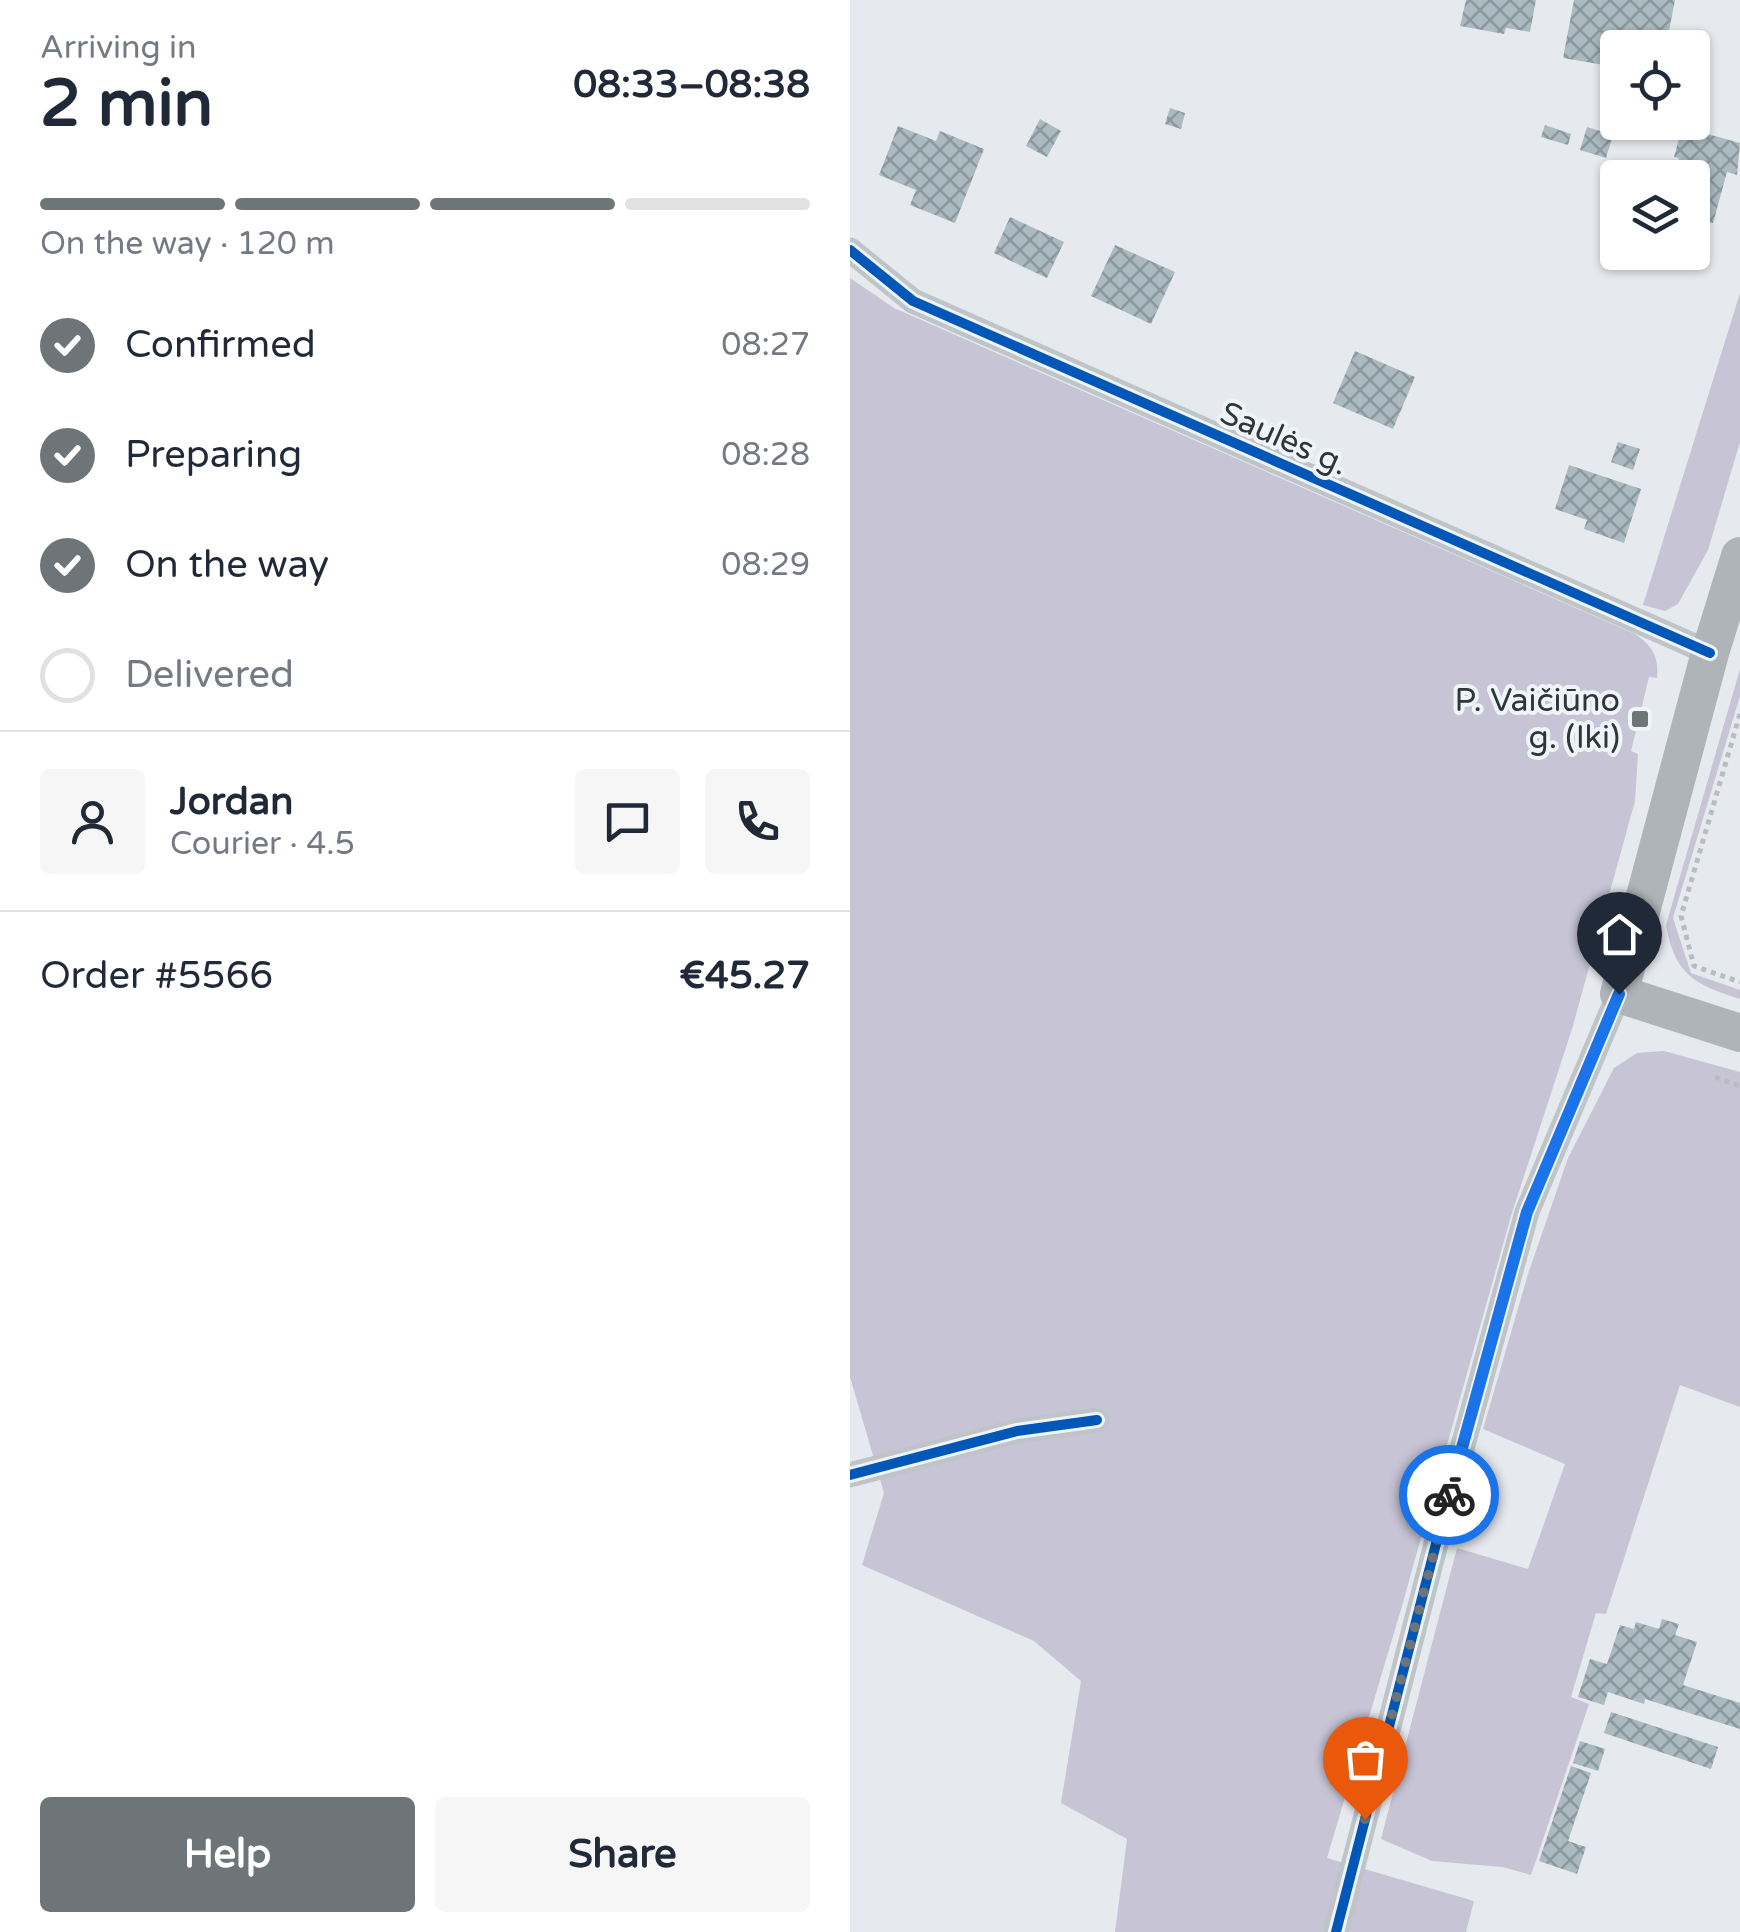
<!DOCTYPE html>
<meta charset="utf-8">
<style>
body{margin:0;font-family:"Varela Round",sans-serif;background:#f6f6f7;color:#1f2937;height:100vh;display:flex;flex-direction:column;font-size:38px;white-space:nowrap}
*{box-sizing:border-box;margin:0}
p{font-size:32px;color:#747a83}
.icon{flex:none;width:55px;height:55px;fill:none;stroke:currentColor;stroke-width:2;stroke-linecap:round;stroke-linejoin:round}
.map{position:relative;flex:1;overflow:hidden}
.drawer{display:flex;flex-direction:column;background:#fff;width:850px}
.drawer>*{flex:none}
.controls{position:absolute;left:750px;top:30px;display:grid;gap:20px}
.controls a{display:grid;place-items:center;width:110px;height:110px;border-radius:10px;background:#fff;box-shadow:0 2px 8px #0004;font-size:50px}
.pin{position:absolute;display:grid;place-items:center;width:85px;height:85px;color:#fff;margin:-102px -42px;border-radius:50% 50% 50% 0;rotate:-45deg;box-shadow:0 0 10px #0007}
.pin .icon{rotate:45deg}
.courier{position:absolute;display:grid;place-items:center;width:100px;height:100px;margin:-50px;border:8px solid #1a73e8;border-radius:50%;background:#fff;color:#222;box-shadow:0 2px 12px #0007}
.headline em{font-style:normal;font-weight:700}
.headline div{display:flex;flex-direction:column-reverse}
.headline{display:flex;align-items:center;justify-content:space-between;height:170px;padding:0 40px}
h1{font-size:65px;font-weight:700;line-height:75px}
.bar{display:grid;grid-template-columns:repeat(4,1fr);gap:15px 10px;align-content:center;height:120px;padding:0 40px}
.bar i{height:12px;border-radius:8px;background:#e0e1e3}
.bar .active{background:#6e7578}
.bar p{grid-column:span 4}
.line{display:flex;align-items:center;gap:25px;padding:0 40px;border-top:2px solid #e0e1e3}
.line div{flex:1}
.round{display:grid;place-items:center;flex:none;width:105px;height:105px;border-radius:10px;background:#f6f6f7}
ol{padding:0 40px;list-style:none}
li{display:flex;align-items:center;gap:30px;height:110px}
li p{margin-inline-start:auto}
li .icon{padding:10px;border-radius:50%;background:#6e7578;color:#fff;stroke-width:4}
li:last-child{color:#747a83}
li i{width:55px;height:55px;border:5px solid #e0e1e3;border-radius:50%}
.action{display:flex;gap:20px;margin-top:auto;padding:20px 40px}
.action a{flex:1;height:115px;border-radius:10px;background:#6e7578;color:#fff;font-size:40px;font-weight:700;line-height:115px;text-align:center}
.action a+a{background:#f6f6f7;color:#1f2937}
main{display:flex;flex:1;min-height:0}
.map>svg:first-child{display:block}
.green{fill:#c6c4d5}
.building{fill:url(#building-cross-hatch)}
.lines{fill:none;stroke-linecap:round;stroke-linejoin:round}
.path{stroke:#b7bdc1;stroke-width:5;stroke-dasharray:5 5;stroke-linecap:butt}
.street{stroke:#bfc4c8;stroke-width:25}
.secondary{stroke:#afb4b8;stroke-width:38}
.cycleway-casing{stroke:#eff4f9;stroke-width:16}
.cycleway{stroke:#0057b8;stroke-width:10}
.done{stroke:#6e7578;stroke-width:10;stroke-dasharray:0 18}
.route{stroke:#1a73e8;stroke-width:12}
.poi-dot{fill:#6e7578;stroke:#eff4f9;stroke-width:4}
.labels{text-anchor:middle;dominant-baseline:central;stroke-width:8;stroke-linejoin:round;paint-order:stroke}
.street-label{font-size:32px;fill:#2d3639;stroke:#eff4f9}
.poi-label{font-size:32px;fill:#2d3639;stroke:#eff4f9;text-anchor:end}
</style>
<main>
<section class="drawer">
<div class="headline"><div><h1>2 min</h1><p>Arriving in</p></div><em>08:33–08:38</em></div>
<div class="bar"><i class="active"></i><i class="active"></i><i class="active"></i><i></i><p>On the way · 120 m</p></div>
<ol>
<li><svg class="icon" aria-label="check" viewBox="0 0 24 24"><path d="M5 12l5 5 9-10"/></svg>Confirmed<p>08:27</p></li>
<li><svg class="icon" aria-label="check" viewBox="0 0 24 24"><path d="M5 12l5 5 9-10"/></svg>Preparing<p>08:28</p></li>
<li><svg class="icon" aria-label="check" viewBox="0 0 24 24"><path d="M5 12l5 5 9-10"/></svg>On the way<p>08:29</p></li>
<li><i></i>Delivered</li>
</ol>
<div class="line" style="height:180px"><a class="round"><svg class="icon" aria-label="person" viewBox="0 0 24 24"><circle cx="12" cy="8" r="4"/><path d="M4 21q1-7 8-7t8 7"/></svg></a><div><b>Jordan</b><p>Courier · 4.5</p></div><a class="round"><svg class="icon" aria-label="chat" viewBox="0 0 24 24"><path d="M4 5h16v11H9l-5 4z"/></svg></a><a class="round"><svg class="icon" aria-label="phone" viewBox="0 0 24 24"><path d="M5 4h4l2 5-3 2q2 4 5 5l2-3 5 2v4C11 20 4 13 5 4z"/></svg></a></div>
<div class="line" style="height:130px"><div>Order #5566</div><b>€45.27</b></div>
<div class="action"><a>Help</a><a>Share</a></div>
</section>
<div class="map">
<svg width="890" height="1932" viewBox="0 0 890 1932">
<defs>
<pattern id="building-cross-hatch" width="8" height="8" patternUnits="userSpaceOnUse" patternTransform="scale(2.5)"><rect width="8" height="8" fill="#aabac0"/><path d="M0 0l8 8M0 8l8-8" fill="none" stroke="#8b989d"/></pattern>
</defs>
<rect width="100%" height="100%" fill="#e6eaee"/>
<path class="green" d="M0 278 44 308 785 634C803 646 809 657 807 678L799 677 781 751 788 754 785 801 722 1029 661 1216 552 1606 477 1858 624 1901 616 1932H265L277 1839 211 1803 231 1681 184 1641 12 1565 34 1493 0 1377Z
M890 293V442L858 550 828 604 815 611 793 605Z
M890 669V696L823 918 841 973 890 990V999C844 984 825 975 816 925Z
M814 1051 890 1072V1407L830 1385 756 1614 746 1613 721 1697 739 1704 681 1875 652 1867 582 1861 531 1839 607 1548 678 1569 715 1464 633 1429 678 1274 718 1158 764 1068 787 1053Z"/>
<path class="building" d="M616 0H686L680 32 656 28 654 34 610 26Z
M724 0H825L817 41 810 40 809 48H768V79L751 76 754 65 713 58Z
M320 108 335 113 331 129 315 124Z
M190 119 211 131 197 157 176 146Z
M772 122H800L796 139 769 132Z
M695 125 721 134 718 145 691 137Z
M48 126 86 141 90 131 134 149 105 223 60 205 66 190 29 175Z
M737 127 763 135 756 158 730 150Z
M832 127 890 143 887 175 877 172 863 223 842 217V178H823L829 158 824 157Z
M759 198 768 200V236L751 232Z
M160 217 214 242 197 278 144 253Z
M265 245 325 272 301 324 241 296Z
M505 351 565 377 543 429 483 403Z
M768 442 790 449 783 470 761 462Z
M719 465 791 489 774 543 734 529 737 520 705 509Z
M812 1619 829 1624 825 1635 847 1642 833 1685 890 1703V1729L795 1699 794 1704 758 1692 754 1705 728 1697 740 1659 757 1664 770 1625 784 1629 786 1622 809 1629Z
M761 1712 868 1747 861 1769 754 1733Z
M730 1741 755 1749 748 1771 723 1763Z
M721 1766 741 1773 718 1841 736 1847 727 1874 689 1861Z"/>
<g class="lines">
<path class="path" d="M890 714 831 916 844 966 890 982
M865 1077 890 1086"/>
<path class="street" d="M0 250 63 301 860 653
M0 1475 167 1431 247 1420
M486 1932 587 1540 677 1212 769 994"/>
<path class="secondary" d="M890 556 860 653 769 994 890 1033"/>
<g class="cycleway-casing">
<path id="cycleway" d="M0 250 63 301 860 653
M0 1475 167 1431 247 1420
M486 1932 587 1540 677 1212 769 994"/>
</g>
<use href="#cycleway" class="cycleway"/>
</g>
<g class="lines">
<path class="done" d="M515 1819 599 1495"/>
<path class="route" d="M599 1495 677 1212 769 994"/>
</g>
<rect class="poi-dot" x="780" y="709" width="20" height="20" rx="5"/>
<g class="labels">
<g class="street-label">
<text transform="translate(434 439) rotate(24)">Saulės g.</text>
</g>
<g class="poi-label">
<text x="770" y="701">P. Vaičiūno<tspan x="770" dy="37">g. (Iki)</tspan></text>
</g>
</g>
</svg>
<div class="controls">
<a><svg class="icon" aria-label="locate" viewBox="0 0 24 24"><circle cx="12" cy="12" r="6"/><path d="M12 2v4M12 18v4M2 12h4M18 12h4"/></svg></a>
<a><svg class="icon" aria-label="layers" viewBox="0 0 24 24"><path d="M12 4l9 5-9 5-9-5zM3 14l9 5 9-5"/></svg></a>
</div>
<div class="pin" style="left:515px;top:1819px;background:#ea580c"><svg class="icon" aria-label="bag" viewBox="0 0 24 24"><path d="M5 8h14l-1 12H6zM9 8a3 3 0 0 1 6 0"/></svg></div>
<div class="pin" style="left:769px;top:994px;background:#1f2937"><svg class="icon" aria-label="home" viewBox="0 0 24 24"><path d="M3 11l9-7 9 7M6 9v11h12V9"/></svg></div>
<div class="courier" style="left:599px;top:1495px"><svg class="icon" aria-label="bike" viewBox="0 0 24 24"><circle cx="6" cy="16" r="4"/><circle cx="18" cy="16" r="4"/><path d="M6 16l4-8h5l3 8M10 8l3 8H6M13 5h3"/></svg></div>
</div>
</main>
